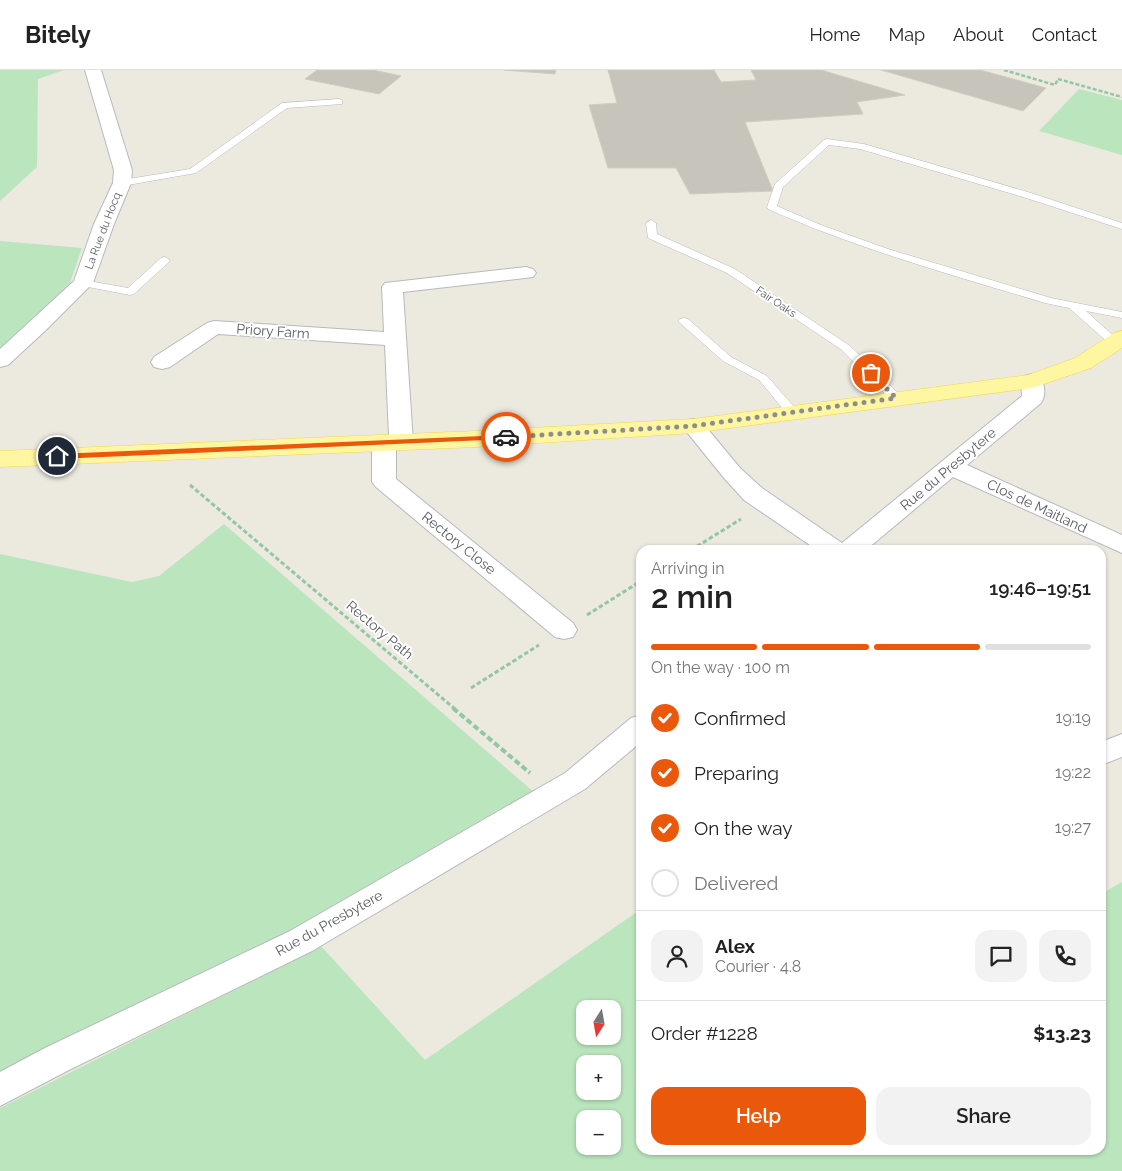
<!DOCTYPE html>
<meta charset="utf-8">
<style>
body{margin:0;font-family:Raleway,sans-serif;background:#f2f2f2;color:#222;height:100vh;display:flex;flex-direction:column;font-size:19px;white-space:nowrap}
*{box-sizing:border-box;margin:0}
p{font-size:16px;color:#767676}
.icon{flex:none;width:28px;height:28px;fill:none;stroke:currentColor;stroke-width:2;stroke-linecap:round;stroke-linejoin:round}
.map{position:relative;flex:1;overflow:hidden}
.sheet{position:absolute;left:636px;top:475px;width:470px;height:610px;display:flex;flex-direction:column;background:#fff;border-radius:15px;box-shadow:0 1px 4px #0004}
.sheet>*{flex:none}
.needle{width:32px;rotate:191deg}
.controls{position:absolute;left:576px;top:930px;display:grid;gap:10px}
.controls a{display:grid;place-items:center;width:45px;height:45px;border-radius:10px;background:#fff;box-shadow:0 1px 4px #0004;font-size:25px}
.pin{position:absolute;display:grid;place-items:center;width:42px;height:42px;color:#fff;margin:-21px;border:2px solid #fff;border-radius:50%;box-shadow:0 1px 5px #0007}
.courier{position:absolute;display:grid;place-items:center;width:50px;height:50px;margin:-25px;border:4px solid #ea580c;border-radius:50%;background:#fff;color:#222;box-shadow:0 1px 6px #0007}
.head em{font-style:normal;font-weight:600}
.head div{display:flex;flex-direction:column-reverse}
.head{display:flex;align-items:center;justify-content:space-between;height:85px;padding:0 15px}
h1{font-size:32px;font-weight:600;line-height:38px}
.bar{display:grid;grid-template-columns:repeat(4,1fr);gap:8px 5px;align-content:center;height:60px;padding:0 15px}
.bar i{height:6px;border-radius:4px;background:#e0e0e0}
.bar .current{background:#ea580c}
.bar p{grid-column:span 4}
.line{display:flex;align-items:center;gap:12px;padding:0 15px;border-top:1px solid #e0e0e0}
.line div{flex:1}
.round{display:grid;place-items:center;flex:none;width:52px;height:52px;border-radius:15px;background:#f2f2f2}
ol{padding:0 15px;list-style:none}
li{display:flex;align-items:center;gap:15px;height:55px}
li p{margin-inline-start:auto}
li .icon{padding:5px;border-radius:50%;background:#ea580c;color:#fff;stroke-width:4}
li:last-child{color:#767676}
li i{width:28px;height:28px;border:2px solid #e0e0e0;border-radius:50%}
.button{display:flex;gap:10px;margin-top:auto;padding:10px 15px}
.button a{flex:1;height:58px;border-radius:15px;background:#ea580c;color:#fff;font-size:20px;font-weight:600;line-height:58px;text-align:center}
.button a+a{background:#f2f2f2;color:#222}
header{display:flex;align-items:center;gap:30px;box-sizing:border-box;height:70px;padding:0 25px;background:#fff;border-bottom:1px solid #e0e0e0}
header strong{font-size:24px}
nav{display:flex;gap:28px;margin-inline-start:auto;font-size:18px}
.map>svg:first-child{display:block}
.green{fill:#bae5bd;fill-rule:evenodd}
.building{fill:#c7c4bc;stroke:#d1ccbd}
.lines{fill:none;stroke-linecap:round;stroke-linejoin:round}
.lane-casing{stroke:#b7b9bf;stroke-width:1}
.street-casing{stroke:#b7b9bf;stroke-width:2}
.primary-casing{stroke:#f6d34e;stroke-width:1}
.path-far2{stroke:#92c6a5;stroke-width:2.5;stroke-dasharray:4 2;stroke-linecap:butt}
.path-far1{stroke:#92c6a5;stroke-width:3;stroke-dasharray:4.5 2.5;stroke-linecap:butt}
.path{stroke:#92c6a5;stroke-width:4;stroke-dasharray:6 3;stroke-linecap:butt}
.lane{fill:#fff;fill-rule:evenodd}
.street{fill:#fff;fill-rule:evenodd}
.primary{fill:#fff6a1;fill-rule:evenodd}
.route{fill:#ea580c}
.done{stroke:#8c8d8d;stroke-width:5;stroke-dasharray:0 9}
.labels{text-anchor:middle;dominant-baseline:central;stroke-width:4;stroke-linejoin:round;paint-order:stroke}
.far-street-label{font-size:11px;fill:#585b61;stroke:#fff}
.street-label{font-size:14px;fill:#585b61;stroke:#fff}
</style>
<header>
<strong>Bitely</strong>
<nav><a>Home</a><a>Map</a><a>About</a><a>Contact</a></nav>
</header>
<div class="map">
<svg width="1122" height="1101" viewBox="0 0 1122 1101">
<rect width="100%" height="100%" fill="#eceadf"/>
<path class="green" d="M0 0H64L38 9 37 97 0 131Z
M1079 19 1122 30V85L1039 61Z
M0 171 82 178 70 213 0 282Z
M224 454 535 723 301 856 0 1004V484L132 512 159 506Z
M1122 812V1101H0V1038L321 876 425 990 641 839V1080H1101V824ZM585 939H612V966H585ZM585 994H612V1021H585ZM585 1049H612V1076H585Z"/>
<path class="building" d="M317 0H373L401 6 379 24 305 9Z
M504 0H556L555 4Z
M608 0H714L721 12 756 10 751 0H821L905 25 857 32 863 44 745 52 773 121 690 124 676 98H608L589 35 617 33Z
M881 0H980L1046 18 1023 41Z"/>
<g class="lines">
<g class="lane-casing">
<path id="lane" d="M339 29 342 30V34L287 38 196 103 122 116 117 113 122 110 190 99 282 33Z
M827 69 864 74 1031 123 1122 153V159L1023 127 860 79 829 75 783 117 777 136 821 155 888 179 1051 228 1122 242V248L1086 241 1119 271 1121 273 1119 275H1111L1069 238 1045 233C952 205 858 179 768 139L767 137 775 114 824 70Z
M651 150 656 153 657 164 735 199 850 276 900 325 902 328 900 331H892L842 280 727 203 648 168 646 153Z
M165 187 170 190 169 192 134 224 130 225 83 216 78 213 83 210 128 218 161 188Z
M684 248 688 249 731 287 767 306 796 339 798 342 796 345H788L759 310 723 291 680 253 678 251 680 249Z"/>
</g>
<g class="street-casing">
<path id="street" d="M85 0H101L132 100 131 113 114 154 93 213 47 259 8 295 0 297V279L74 211 94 154 113 113 114 100Z
M526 197 533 199 536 203 533 207 403 222 413 372 409 377 401 379 396 378V409L573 553 577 560 573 567 564 569 555 567 376 417 372 412V373L376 368 384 366 389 367 385 275 218 264 170 297 162 299 154 297 151 292 154 287 207 253 214 251 384 262 382 217 385 213Z
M1032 304 1040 306C1045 314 1046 326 1041 333L967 395 1122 465V483L953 407 866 480H817L744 430 724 408 682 356 685 351 693 349 701 351 740 398 762 418 842 473 1022 326 1021 311 1024 306Z
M641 645V672L585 719 312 881 69 1000 0 1036V1002L45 978 290 861 565 703 631 648Z
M1122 664V687L1101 695V672Z"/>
</g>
<g class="primary-casing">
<path id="primary" d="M1122 261V278L1091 298 1032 318 693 363 476 377 0 397V381L476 361 693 349 1028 305 1075 288 1114 263Z"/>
</g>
<path class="path-far2" d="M1004 0 1055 15 1058 9 1122 27"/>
<path class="path-far1" d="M190 415 455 639
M691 480 741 449
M587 545 641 511
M471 618 539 575"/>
<path class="path" d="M453 638 530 703"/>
<use href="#lane" class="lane"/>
<use href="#street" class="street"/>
<use href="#primary" class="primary"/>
</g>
<path class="route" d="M506 365 508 366V369L57 389 54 386 57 384Z"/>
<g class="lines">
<path class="done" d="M506 367 693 356 896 328 871 303"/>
</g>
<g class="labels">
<g class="far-street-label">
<text transform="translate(103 161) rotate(-69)">La Rue du Hocq</text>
<text transform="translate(776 232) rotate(34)">Fair Oaks</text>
</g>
<g class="street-label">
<text transform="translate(273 261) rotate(4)">Priory Farm</text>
<text transform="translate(948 399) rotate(-40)">Rue du Presbytere</text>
<text transform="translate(1037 436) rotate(25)">Clos de Maitland</text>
<text transform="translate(459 473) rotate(39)">Rectory Close</text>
<text transform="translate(380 560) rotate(40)">Rectory Path</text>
<text transform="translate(329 853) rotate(-29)">Rue du Presbytere</text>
</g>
</g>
</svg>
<div class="controls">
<a><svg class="needle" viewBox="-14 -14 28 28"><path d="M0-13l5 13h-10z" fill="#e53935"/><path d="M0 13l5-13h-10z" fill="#767676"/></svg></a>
<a>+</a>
<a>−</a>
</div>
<div class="pin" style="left:871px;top:303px;background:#ea580c"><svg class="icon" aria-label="bag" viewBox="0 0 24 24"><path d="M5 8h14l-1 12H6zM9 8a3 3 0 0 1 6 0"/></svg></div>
<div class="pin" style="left:57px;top:386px;background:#1f2937"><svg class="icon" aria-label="home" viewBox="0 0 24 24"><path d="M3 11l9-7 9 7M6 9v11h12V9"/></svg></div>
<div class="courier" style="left:506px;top:367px"><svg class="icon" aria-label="car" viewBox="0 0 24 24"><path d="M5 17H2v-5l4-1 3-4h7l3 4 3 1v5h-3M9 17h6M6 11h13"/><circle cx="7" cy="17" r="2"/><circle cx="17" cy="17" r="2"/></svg></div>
<section class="sheet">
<div class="head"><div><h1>2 min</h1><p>Arriving in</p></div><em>19:46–19:51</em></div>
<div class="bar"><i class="current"></i><i class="current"></i><i class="current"></i><i></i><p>On the way · 100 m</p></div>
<ol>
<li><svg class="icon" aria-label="check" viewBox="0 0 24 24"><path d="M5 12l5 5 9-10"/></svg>Confirmed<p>19:19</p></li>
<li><svg class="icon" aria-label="check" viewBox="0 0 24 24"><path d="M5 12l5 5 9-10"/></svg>Preparing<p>19:22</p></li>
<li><svg class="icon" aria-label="check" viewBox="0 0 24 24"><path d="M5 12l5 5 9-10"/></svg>On the way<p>19:27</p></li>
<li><i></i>Delivered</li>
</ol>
<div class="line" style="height:90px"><a class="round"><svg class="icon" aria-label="person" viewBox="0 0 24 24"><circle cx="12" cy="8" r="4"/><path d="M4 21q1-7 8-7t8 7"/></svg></a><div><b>Alex</b><p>Courier · 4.8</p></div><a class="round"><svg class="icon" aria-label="chat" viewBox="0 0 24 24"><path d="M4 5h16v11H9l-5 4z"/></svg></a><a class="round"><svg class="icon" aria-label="phone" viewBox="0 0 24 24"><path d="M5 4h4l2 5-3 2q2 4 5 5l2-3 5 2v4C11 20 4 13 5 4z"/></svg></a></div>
<div class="line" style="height:65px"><div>Order #1228</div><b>$13.23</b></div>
<div class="button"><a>Help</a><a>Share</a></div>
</section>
</div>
